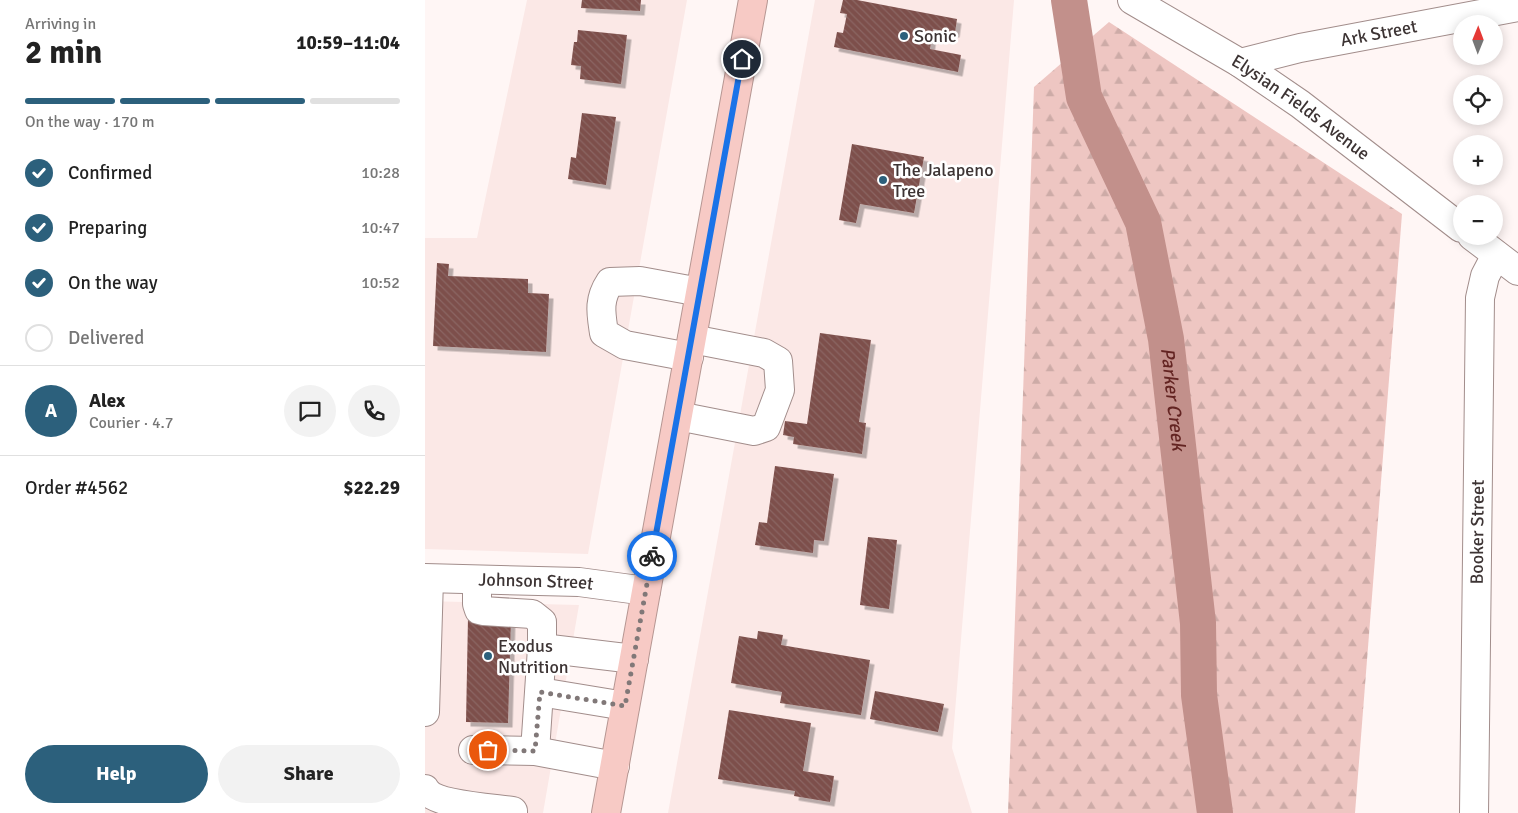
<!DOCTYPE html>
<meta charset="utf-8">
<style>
body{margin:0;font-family:Signika,sans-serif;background:#f2f2f2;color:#222;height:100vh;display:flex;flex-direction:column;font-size:19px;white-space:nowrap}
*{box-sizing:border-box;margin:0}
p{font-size:16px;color:#767676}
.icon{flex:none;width:28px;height:28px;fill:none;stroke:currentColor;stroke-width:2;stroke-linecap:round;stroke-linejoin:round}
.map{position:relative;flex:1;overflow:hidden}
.sheet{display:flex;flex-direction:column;background:#fff;width:425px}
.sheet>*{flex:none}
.needle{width:32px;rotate:1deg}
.controls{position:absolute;left:1028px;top:15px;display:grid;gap:10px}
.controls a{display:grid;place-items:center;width:50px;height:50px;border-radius:50%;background:#fff;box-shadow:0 2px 12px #0003;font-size:25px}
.pin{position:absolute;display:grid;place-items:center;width:42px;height:42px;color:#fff;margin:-21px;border:2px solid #fff;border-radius:50%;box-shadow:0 1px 5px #0007}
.courier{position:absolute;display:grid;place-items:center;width:50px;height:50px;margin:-25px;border:4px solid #1a73e8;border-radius:50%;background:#fff;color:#222;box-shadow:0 1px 6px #0007}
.summary em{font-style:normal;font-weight:800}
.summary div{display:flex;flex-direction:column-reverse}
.summary{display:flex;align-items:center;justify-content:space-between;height:85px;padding:0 25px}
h1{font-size:32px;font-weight:800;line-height:38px}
.bar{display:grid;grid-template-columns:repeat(4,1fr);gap:8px 5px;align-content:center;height:60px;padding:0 25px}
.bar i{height:6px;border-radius:4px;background:#e0e0e0}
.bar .current{background:#2c607c}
.bar p{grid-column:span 4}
.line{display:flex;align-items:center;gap:12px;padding:0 25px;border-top:1px solid #e0e0e0}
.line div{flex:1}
.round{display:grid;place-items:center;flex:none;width:52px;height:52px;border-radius:26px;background:#f2f2f2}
ol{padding:0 25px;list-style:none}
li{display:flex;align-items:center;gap:15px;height:55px}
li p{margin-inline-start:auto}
li .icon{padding:5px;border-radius:50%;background:#2c607c;color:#fff;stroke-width:4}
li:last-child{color:#767676}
li i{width:28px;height:28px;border:2px solid #e0e0e0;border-radius:50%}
.cta{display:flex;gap:10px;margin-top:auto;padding:10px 25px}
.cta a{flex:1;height:58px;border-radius:30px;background:#2c607c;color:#fff;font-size:20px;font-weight:800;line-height:58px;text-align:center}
.cta a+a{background:#f2f2f2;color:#222}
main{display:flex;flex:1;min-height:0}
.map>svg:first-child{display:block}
.built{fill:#fbe8e6}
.forest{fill:url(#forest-firs)}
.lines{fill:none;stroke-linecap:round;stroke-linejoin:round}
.river{stroke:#c2908b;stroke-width:36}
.building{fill:url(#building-back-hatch);filter:url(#shadow)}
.minor-casing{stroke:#a28d8b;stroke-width:30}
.highway-casing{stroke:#b69692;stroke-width:30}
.minor{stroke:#fff;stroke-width:28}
.highway{stroke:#f7cac5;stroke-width:28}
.done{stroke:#817878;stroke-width:5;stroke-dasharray:0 9}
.route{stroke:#1a73e8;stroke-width:6}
.poi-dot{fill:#2c607c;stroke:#fff;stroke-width:2}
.labels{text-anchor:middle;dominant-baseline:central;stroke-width:5;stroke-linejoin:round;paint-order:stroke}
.street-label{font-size:18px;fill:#3d3434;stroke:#fff}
.poi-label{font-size:18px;fill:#3d3434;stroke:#fff;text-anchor:start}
.water-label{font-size:19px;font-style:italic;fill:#632422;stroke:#fff}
</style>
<main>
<section class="sheet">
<div class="summary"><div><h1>2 min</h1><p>Arriving in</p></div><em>10:59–11:04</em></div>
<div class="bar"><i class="current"></i><i class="current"></i><i class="current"></i><i></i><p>On the way · 170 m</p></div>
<ol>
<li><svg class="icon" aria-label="check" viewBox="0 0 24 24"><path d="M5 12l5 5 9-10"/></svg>Confirmed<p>10:28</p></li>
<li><svg class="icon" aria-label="check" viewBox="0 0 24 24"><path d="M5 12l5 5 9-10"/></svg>Preparing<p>10:47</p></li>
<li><svg class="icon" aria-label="check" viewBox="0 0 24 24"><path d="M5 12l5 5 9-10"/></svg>On the way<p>10:52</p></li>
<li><i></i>Delivered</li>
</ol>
<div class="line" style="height:90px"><b class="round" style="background:#2c607c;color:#fff">A</b><div><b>Alex</b><p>Courier · 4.7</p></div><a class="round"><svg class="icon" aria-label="chat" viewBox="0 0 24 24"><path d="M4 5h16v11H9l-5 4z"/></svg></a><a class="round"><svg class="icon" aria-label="phone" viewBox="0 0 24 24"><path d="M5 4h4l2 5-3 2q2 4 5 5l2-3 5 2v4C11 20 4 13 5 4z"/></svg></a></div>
<div class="line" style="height:65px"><div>Order #4562</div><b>$22.29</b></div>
<div class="cta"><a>Help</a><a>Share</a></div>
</section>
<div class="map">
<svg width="1093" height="813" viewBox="0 0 1093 813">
<defs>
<pattern id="forest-firs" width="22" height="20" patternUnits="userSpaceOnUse" patternTransform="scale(1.25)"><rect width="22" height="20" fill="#eec6c2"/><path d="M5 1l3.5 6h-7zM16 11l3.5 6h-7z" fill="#cdaba7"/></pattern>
<pattern id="building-back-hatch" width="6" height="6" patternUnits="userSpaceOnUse" patternTransform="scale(1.25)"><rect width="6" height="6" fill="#7d4f4b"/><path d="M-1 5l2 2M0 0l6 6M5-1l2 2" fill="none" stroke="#8b6663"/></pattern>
<filter id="shadow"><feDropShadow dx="4.5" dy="4.5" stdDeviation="0" flood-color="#0004"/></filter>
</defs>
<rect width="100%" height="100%" fill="#fff6f5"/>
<path class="built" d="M102 0H262L163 554 0 549V238H52Z
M390 0H589L527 748 547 813H243Z
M0 601 154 605 118 813H0Z"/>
<path class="forest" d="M684 22 977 214 930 813H583L609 87Z"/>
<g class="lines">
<path class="river" id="s1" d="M644 0 659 97 718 222 741 339 773 623 774 695 790 813"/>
</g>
<path class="building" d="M157 0H216L215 11 156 8Z
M418 0H432L532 19 530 33 508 29 505 49 536 55 533 72 409 47 412 32 418 33 422 14 415 13Z
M153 30 202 35 196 84 155 79 156 66 146 65 149 42H152Z
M157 113 191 117 181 185 143 179 146 157 151 158Z
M427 144 499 157 489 213 435 204 431 223 414 220Z
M12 263 24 264 23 276 103 279V293L124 294 121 352 8 346Z
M395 333 446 340 434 422 441 423 437 454 368 444 369 437 358 435 360 421 382 424Z
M350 466 409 474 399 541 389 540 388 553 330 545 334 522 342 523Z
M443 537 472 540 464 609 435 605Z
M43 617H86L83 723 41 722Z
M333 631 358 635 356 645 445 660 436 715 355 703 357 692 306 683 314 636 332 639Z
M450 691 519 704 513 732 445 719Z
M304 710 386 723 378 771 409 776 405 802 369 796 370 791 293 779Z"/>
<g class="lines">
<g class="minor-casing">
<g id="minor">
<path id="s2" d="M707 0 815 63 875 104 1036 228"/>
<path id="s3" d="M815 63 875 48 1093 7"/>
<path d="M1047 236 1093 271"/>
<path d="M264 357 200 345 179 333C176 313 173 300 185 282L215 281 275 292"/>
<path d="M253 416 329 431 341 427 355 390 353 361 339 353 267 339"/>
<path id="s4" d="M0 578 154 582 221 591"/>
<path d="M52 580V604L54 610 58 611 107 614 117 622V648"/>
<path d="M115 692 200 706"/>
<path d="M0 712 4 579"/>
<path d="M48 750 110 751 190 766"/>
<path d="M110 751 117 648 209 659"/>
<path d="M0 789C9 805 69 808 88 811V813"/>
<path id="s5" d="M1049 813 1055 298 1060 276 1071 255"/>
</g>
</g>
<g class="highway-casing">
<path id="highway" d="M181 813 328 0"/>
</g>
<use href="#minor" class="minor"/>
<use href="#highway" class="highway"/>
</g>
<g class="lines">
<path class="done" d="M63 750 110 751 115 692 200 706 227 556"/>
<path class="route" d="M227 556 317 59"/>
</g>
<g class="poi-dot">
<circle cx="479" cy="36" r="5"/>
<circle cx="458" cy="180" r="5"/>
<circle cx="63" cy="656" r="5"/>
</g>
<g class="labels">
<g class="street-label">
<text stroke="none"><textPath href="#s3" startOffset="142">Ark Street</textPath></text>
<text stroke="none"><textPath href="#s2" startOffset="200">Elysian Fields Avenue</textPath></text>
<text stroke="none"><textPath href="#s5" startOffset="281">Booker Street</textPath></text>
<text stroke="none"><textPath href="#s4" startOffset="111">Johnson Street</textPath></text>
</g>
<g class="poi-label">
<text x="489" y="36">Sonic</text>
<text x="468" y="170">The Jalapeno<tspan x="468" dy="21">Tree</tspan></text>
<text x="73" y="646">Exodus<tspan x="73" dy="21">Nutrition</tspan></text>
</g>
<g class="water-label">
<text stroke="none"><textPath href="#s1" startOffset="416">Parker Creek</textPath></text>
</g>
</g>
</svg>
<div class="controls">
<a><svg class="needle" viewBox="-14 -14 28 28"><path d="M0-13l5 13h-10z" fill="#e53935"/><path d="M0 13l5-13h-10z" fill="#767676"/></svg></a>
<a><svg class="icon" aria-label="locate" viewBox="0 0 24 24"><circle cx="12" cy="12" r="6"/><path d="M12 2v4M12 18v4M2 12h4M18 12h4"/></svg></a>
<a>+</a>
<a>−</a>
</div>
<div class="pin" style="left:63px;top:750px;background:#ea580c"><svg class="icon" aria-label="bag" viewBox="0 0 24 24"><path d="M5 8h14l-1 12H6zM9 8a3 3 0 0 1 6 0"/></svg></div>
<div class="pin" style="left:317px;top:59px;background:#1f2937"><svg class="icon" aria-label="home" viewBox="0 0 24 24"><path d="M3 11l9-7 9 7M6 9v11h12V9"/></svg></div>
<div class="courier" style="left:227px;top:556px"><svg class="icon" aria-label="bike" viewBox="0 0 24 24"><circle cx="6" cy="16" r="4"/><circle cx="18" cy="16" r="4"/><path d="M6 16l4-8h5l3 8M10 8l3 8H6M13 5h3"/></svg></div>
</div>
</main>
